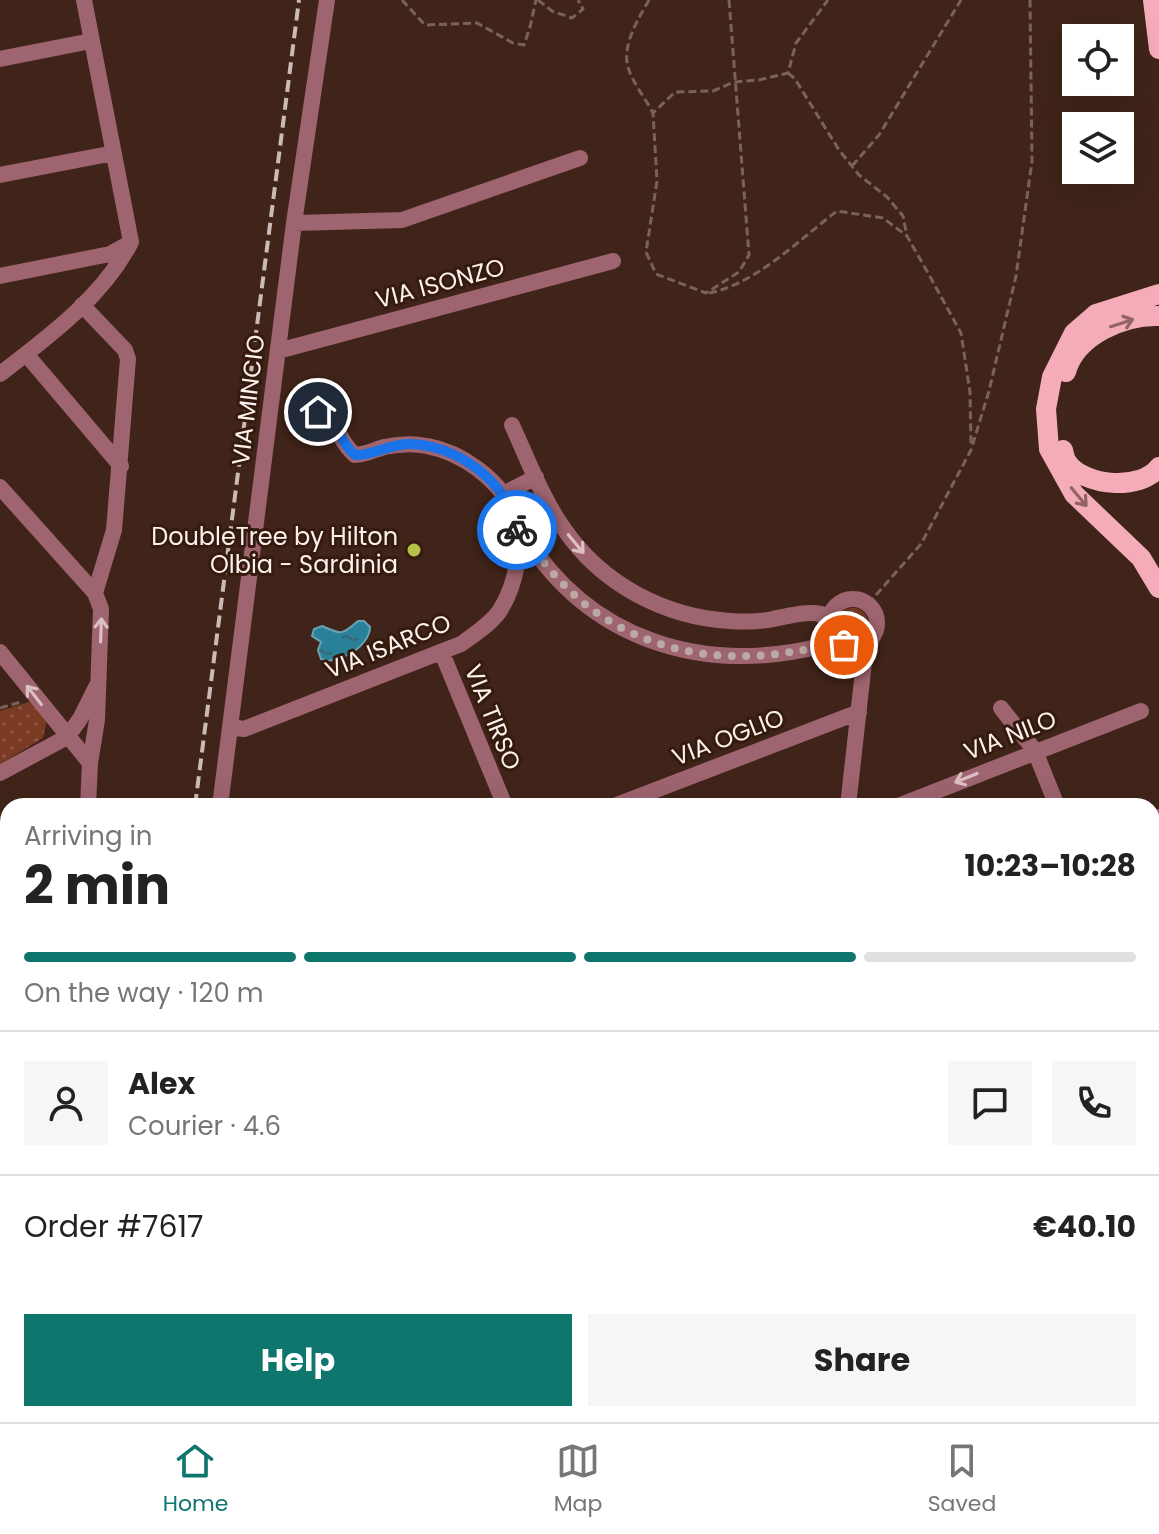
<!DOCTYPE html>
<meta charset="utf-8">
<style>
body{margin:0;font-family:Poppins,sans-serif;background:#f6f6f6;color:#222;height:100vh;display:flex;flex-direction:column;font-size:30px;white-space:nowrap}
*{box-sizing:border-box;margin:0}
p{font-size:26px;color:#767676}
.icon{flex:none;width:44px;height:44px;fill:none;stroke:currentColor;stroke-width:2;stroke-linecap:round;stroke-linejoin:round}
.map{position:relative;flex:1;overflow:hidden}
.drawer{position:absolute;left:0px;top:798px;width:1160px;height:624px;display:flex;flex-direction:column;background:#fff;border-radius:24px 24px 0 0;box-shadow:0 8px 32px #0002}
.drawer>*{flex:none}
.controls{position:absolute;left:1062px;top:24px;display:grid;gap:16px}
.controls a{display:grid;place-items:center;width:72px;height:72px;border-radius:0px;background:#fff;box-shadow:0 8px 32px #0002;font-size:40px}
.pin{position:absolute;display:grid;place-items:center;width:68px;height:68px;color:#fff;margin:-34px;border:4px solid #fff;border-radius:50%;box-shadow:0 2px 8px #0007}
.courier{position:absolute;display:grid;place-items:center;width:80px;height:80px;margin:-40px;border:6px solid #1a73e8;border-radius:50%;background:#fff;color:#222;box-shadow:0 2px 10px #0007}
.summary em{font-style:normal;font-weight:700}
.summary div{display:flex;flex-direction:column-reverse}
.summary{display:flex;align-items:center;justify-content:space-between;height:136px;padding:0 24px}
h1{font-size:52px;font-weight:700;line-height:60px}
.bar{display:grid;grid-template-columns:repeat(4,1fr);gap:12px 8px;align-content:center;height:96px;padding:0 24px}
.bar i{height:10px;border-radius:6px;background:#e0e0e0}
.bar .current{background:#0f766e}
.bar p{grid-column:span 4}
.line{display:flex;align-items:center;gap:20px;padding:0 24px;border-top:2px solid #e0e0e0}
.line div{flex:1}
.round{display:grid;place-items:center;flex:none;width:84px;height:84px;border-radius:0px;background:#f6f6f6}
.button{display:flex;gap:16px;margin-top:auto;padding:16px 24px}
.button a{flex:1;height:92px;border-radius:0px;background:#0f766e;color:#fff;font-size:32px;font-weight:700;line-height:92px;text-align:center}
.button a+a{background:#f6f6f6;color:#222}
.tabs{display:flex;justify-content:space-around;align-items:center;height:112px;border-top:2px solid #e0e0e0;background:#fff;font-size:22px;color:#767676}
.tabs a{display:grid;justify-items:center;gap:4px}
.tabs .current{color:#0f766e}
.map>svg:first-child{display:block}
.grass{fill:url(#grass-dots)}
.water{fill:url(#water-ripples);stroke:#68a3b2;stroke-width:2}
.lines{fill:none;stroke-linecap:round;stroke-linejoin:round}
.canal{stroke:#288198;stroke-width:16}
.path{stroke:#796259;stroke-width:3;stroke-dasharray:8 4;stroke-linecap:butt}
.service{stroke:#9e646f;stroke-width:8}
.minor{stroke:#9e646f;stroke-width:16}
.tertiary{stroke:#9e646f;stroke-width:16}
.secondary{stroke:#df8295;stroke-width:16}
.primary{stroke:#f4acb9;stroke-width:20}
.rail{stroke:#cbbbb5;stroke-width:4;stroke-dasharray:12 6;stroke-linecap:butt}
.oneway{stroke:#946364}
.oneway2{stroke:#dcc0c1}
.done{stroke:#bba9a3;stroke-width:8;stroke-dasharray:0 14.4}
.route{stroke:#1a73e8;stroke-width:10}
.poi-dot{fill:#b7c147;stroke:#351a0f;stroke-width:3}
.labels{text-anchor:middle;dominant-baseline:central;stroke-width:6;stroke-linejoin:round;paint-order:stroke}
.street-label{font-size:24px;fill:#fdf1ed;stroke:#351a0f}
.poi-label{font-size:24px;fill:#fdf1ed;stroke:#351a0f;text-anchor:end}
</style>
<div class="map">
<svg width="1159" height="1422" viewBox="0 0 1159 1422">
<defs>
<pattern id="grass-dots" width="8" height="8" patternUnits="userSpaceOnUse" patternTransform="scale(2)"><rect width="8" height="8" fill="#793b23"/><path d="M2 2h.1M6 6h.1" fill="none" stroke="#8d5843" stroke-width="1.8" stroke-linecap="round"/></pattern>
<pattern id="water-ripples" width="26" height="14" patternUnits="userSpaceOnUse" patternTransform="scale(2)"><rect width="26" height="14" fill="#288198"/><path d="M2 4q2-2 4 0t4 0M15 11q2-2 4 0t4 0" fill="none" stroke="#386774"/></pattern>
</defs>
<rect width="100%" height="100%" fill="#402419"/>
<path class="grass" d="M838 623a15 15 0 1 1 30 0a15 15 0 1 1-30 0Z
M32 701 47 719 43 738 0 764V711Z
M8 953V1144H0V959Z"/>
<path class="water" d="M358 621H364L370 627C370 646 338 666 321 659L318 650 321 642 312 636 314 629 322 626C342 635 342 635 358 621Z
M155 1414H1136L1139 1422H154Z"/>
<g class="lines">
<path class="canal" d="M0 1218H8"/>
<path class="path" d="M402 0 425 25 477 23 513 43 524 45 530 27 536 0
M538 0 552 11 572 18 583 9 578 0
M649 0C638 19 622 45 628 67 632 82 646 99 653 113
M729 0 749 255 739 272 706 293 656 274 646 252 657 181 653 113 675 92 713 91 734 82 759 80 788 73 796 43 828 0
M788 73 795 79 839 150 859 175 887 197 903 216 907 236
M852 166 879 135 961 0
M709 293C756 284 800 239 837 211L883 218 907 236 928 273 961 333 970 392 971 444
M868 604 921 544 971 450 989 391 1016 276 1032 161 1030 0
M0 708 21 702"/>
<path class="service" d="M0 1294H8
M0 1309H8
M82 1414 83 1422"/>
<path class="minor" d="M84 0 131 242
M0 59 91 41
M0 175 114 153
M294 223 402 220 580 158
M0 276 110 254 130 243
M82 305 125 350 128 359 114 530 95 593
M278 351 613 261
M26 354 121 466
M0 374C48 337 103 297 131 242
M512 425C528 460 542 498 564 529 602 584 664 617 730 621 744 622 759 622 773 619 790 616 804 611 821 614L828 623
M0 487 95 593 101 609 97 720 90 763 88 806
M503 494 536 477
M518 533 524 535C590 641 703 675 821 646L829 640 831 633
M829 623a24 24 0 1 1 48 0a24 24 0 1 1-48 0Z
M0 652 90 763
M442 653 505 806
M1001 708 1035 751 1057 806
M230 727 244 729 461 644C474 635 489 625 499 612 516 586 526 540 513 511 499 479 461 452 427 446 413 443 398 444 384 447 374 450 365 455 355 455 337 440 341 424 318 412
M0 773 67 737 80 719 96 687
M220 806 294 223 327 0
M614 806 859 712
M848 806 864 662 872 638
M898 806 1141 711
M1152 820 1159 817
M1152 903 1159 882
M0 1160H8
M1152 1284 1159 1291"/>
<path class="tertiary" d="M136 1422 137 1414"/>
<path class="secondary" d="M1152 921 1159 913
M1152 940 1159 939
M0 1180H8"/>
<path class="primary" d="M1153 0 1159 49
M1159 294 1096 314 1074 333 1052 377 1046 409 1049 449 1074 494 1141 558 1159 588
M1066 372C1076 335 1124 315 1159 316
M1063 450C1064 454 1065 459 1067 462 1084 487 1141 491 1159 467
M1152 1100 1159 1063
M1085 1422 1086 1414"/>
<path class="rail" d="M195 806 299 0
M113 1422 114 1414"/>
</g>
<defs><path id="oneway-shaft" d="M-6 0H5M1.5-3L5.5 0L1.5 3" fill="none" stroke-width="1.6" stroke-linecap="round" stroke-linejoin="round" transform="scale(2)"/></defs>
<g class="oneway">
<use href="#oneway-shaft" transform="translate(1122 323) rotate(-18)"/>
<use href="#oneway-shaft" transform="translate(1079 497) rotate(50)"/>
</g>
<g class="oneway2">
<use href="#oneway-shaft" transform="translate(576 544) rotate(50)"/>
<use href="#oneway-shaft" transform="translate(101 630) rotate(-88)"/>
<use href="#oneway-shaft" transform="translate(34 695) rotate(-128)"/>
<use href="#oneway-shaft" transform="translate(966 778) rotate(158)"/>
</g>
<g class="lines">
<path class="done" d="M517 530C540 557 565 592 597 613 663 659 744 665 821 646L829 640 831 633 844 645"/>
<path class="route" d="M318 412C343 425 337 440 355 455 372 456 390 444 409 444 458 445 508 482 517 530"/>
</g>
<circle class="poi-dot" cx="414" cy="550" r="8"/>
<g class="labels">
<g class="street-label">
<text transform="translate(440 283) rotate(-15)">VIA ISONZO</text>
<text transform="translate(248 400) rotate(-83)">VIA MINCIO</text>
<text transform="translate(388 646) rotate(-22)">VIA ISARCO</text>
<text transform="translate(493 717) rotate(68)">VIA TIRSO</text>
<text transform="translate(1010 735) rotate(-21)">VIA NILO</text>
<text transform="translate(728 737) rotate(-21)">VIA OGLIO</text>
</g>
<g class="poi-label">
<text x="398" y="536">DoubleTree by Hilton<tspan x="398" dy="28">Olbia - Sardinia</tspan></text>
</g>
</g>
</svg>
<div class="controls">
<a><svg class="icon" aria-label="locate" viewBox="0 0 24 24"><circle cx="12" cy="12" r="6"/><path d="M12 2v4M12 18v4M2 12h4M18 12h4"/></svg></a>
<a><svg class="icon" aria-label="layers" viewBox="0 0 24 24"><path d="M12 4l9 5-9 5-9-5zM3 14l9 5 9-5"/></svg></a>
</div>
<div class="pin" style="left:844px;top:645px;background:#ea580c"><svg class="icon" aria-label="bag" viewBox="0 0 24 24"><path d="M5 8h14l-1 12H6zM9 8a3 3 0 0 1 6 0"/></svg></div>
<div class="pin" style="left:318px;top:412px;background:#1f2937"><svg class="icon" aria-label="home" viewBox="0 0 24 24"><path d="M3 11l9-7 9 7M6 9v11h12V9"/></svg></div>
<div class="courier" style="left:517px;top:530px"><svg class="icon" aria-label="bike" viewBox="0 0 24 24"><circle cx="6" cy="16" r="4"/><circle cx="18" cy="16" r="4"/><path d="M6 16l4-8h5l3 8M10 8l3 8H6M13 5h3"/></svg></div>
<section class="drawer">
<div class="summary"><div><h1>2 min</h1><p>Arriving in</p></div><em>10:23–10:28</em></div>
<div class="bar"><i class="current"></i><i class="current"></i><i class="current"></i><i></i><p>On the way · 120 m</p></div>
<div class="line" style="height:144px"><a class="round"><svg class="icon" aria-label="person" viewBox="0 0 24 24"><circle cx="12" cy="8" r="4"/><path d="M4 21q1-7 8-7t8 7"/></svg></a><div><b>Alex</b><p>Courier · 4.6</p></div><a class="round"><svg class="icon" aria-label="chat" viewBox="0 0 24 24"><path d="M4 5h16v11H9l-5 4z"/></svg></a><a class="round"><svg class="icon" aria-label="phone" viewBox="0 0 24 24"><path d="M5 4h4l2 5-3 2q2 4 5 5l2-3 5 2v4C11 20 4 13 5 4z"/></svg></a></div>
<div class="line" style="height:104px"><div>Order #7617</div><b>€40.10</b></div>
<div class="button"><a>Help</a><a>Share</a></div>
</section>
</div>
<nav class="tabs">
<a class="current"><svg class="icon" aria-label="home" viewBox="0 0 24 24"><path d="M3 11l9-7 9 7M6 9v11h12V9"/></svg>Home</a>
<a><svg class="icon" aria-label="map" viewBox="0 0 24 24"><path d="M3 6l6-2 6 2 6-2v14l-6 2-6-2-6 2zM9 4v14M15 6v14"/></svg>Map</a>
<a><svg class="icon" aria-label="saved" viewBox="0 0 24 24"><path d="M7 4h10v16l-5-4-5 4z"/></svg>Saved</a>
</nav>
